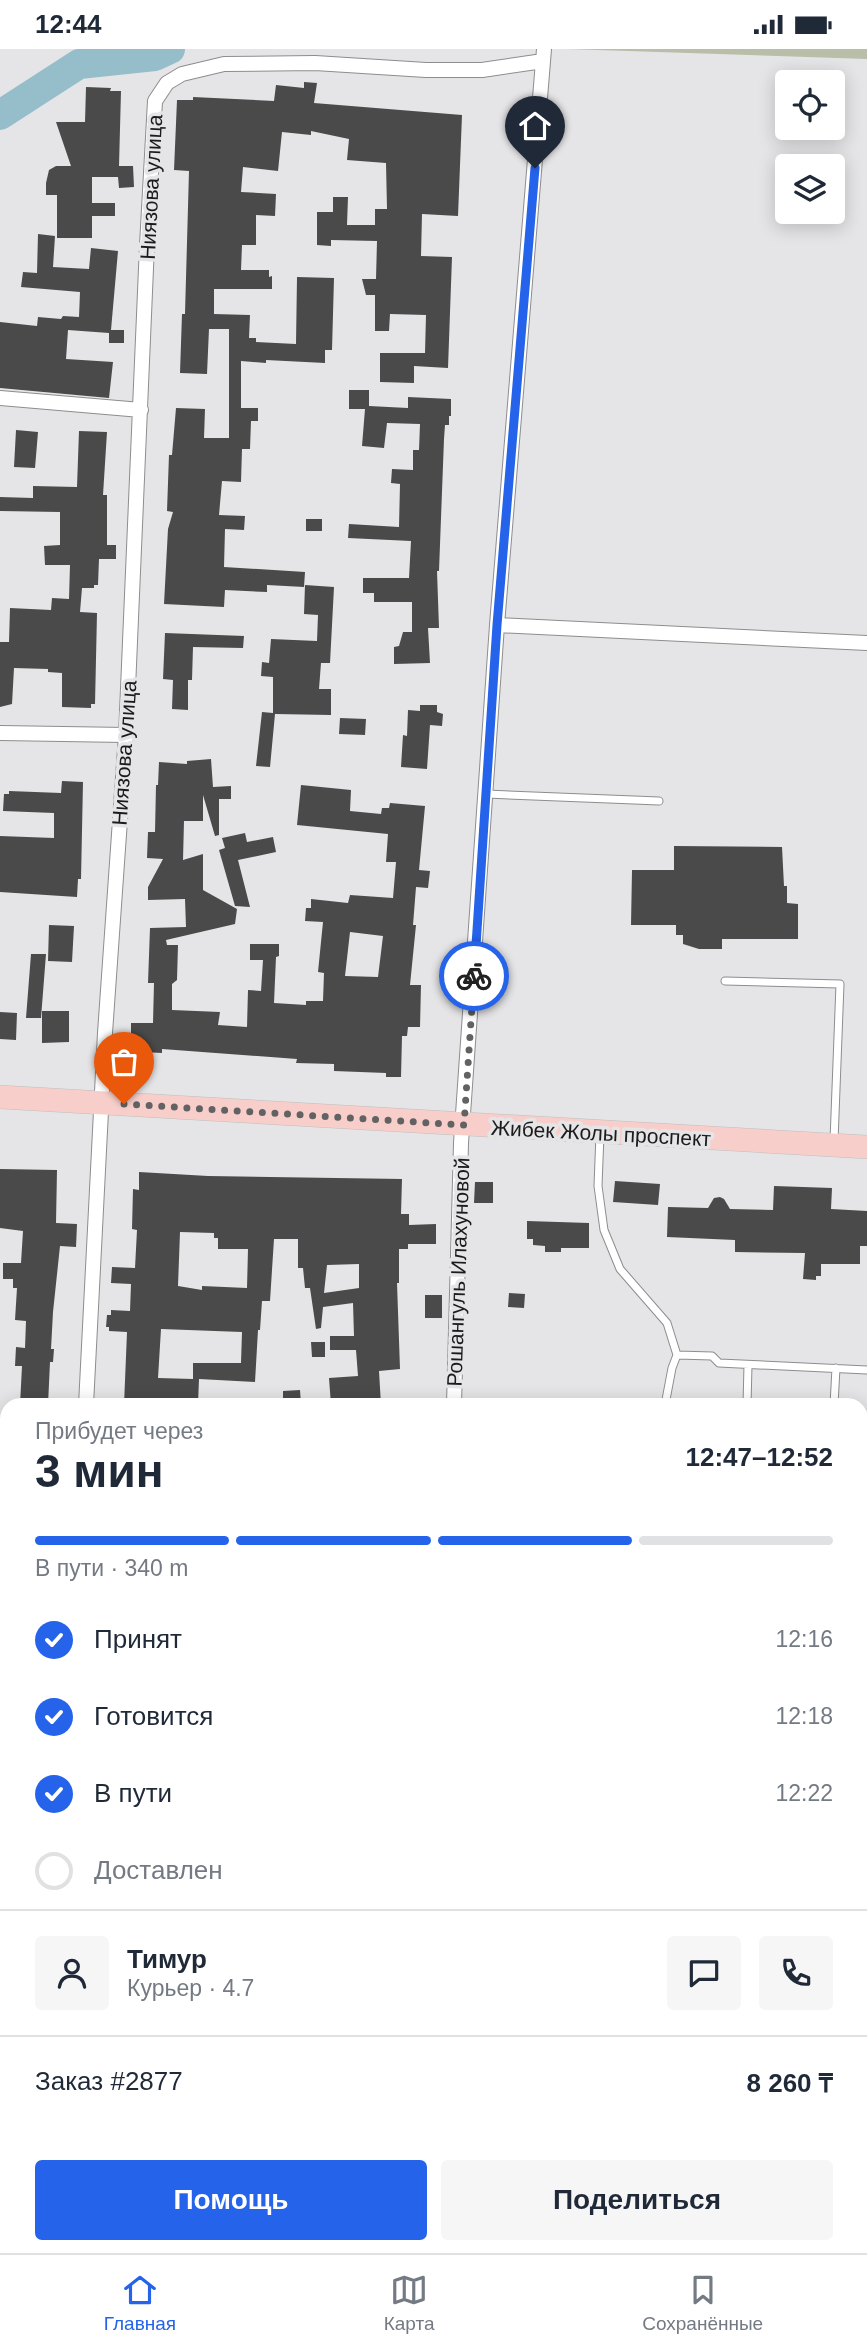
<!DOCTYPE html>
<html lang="ru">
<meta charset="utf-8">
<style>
body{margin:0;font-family:Arial,sans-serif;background:#f6f6f7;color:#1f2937;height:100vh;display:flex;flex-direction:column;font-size:26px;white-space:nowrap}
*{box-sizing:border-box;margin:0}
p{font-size:23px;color:#747a83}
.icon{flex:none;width:38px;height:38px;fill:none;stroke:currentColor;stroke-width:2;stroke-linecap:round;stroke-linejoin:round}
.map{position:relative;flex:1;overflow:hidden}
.sheet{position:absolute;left:0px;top:1349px;width:868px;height:856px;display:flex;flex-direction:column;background:#fff;border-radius:21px 21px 0 0;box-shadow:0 4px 18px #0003}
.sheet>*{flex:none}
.buttons{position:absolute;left:775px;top:21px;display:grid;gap:14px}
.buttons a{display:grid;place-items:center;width:70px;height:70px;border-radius:7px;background:#fff;box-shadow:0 4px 18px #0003;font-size:35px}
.pin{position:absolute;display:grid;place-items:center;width:60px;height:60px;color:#fff;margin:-72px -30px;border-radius:50% 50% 50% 0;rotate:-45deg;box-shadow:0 0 7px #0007}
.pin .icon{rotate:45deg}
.courier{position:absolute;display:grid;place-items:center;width:70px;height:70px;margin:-35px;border:5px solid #2563eb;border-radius:50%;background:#fff;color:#222;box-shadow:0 2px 9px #0007}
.head em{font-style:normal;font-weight:700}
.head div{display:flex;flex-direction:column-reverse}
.head{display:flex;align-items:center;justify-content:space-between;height:119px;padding:0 35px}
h1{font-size:46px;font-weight:700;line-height:52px}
.bar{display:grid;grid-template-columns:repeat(4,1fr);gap:10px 7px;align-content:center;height:84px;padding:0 35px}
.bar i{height:9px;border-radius:5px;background:#e0e1e3}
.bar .current{background:#2563eb}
.bar p{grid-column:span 4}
.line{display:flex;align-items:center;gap:18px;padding:0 35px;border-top:2px solid #e0e1e3}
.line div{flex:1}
.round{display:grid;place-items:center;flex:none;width:74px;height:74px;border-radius:7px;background:#f6f6f7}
ol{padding:0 35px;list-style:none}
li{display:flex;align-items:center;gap:21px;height:77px}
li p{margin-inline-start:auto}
li .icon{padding:7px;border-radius:50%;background:#2563eb;color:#fff;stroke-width:4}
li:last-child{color:#747a83}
li i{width:38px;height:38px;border:4px solid #e0e1e3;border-radius:50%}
.cta{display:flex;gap:14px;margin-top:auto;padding:14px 35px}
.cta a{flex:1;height:80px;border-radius:7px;background:#2563eb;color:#fff;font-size:28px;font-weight:700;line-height:80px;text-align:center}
.cta a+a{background:#f6f6f7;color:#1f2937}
.status{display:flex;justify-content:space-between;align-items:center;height:49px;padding:0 35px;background:#fff;direction:ltr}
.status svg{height:19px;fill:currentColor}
.tab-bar{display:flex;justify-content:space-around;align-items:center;height:98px;border-top:2px solid #e0e1e3;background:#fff;font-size:19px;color:#747a83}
.tab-bar a{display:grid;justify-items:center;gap:4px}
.tab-bar .current{color:#2563eb}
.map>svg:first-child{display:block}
.green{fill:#b9bea8}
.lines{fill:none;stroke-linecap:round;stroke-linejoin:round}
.river{stroke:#96bdca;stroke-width:30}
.building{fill:#4a4a4b;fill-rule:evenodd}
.service-casing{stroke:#8d8d8e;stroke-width:9}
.minor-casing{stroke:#8d8d8e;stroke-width:16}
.trunk-casing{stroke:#bfbfbf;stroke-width:24}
.service{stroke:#fff;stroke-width:7}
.minor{stroke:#fff;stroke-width:14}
.trunk{stroke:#f7ceca;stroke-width:23}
.done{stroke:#626263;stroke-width:7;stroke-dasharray:0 12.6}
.route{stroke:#2563eb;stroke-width:9}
.labels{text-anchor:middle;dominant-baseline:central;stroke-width:7;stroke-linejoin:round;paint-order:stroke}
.street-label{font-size:21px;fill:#1b1b1c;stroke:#e5e5e7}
</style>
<div class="status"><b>12:44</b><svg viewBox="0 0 49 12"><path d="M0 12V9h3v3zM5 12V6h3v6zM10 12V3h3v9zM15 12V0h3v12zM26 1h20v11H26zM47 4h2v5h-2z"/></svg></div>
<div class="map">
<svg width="867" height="2204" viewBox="0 0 867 2204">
<rect width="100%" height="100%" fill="#e5e5e7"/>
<path class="green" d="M567 0H867V10Z"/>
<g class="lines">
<path class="river" d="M0 66 79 15 155 7 170 0"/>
</g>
<path class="building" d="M304 33 317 34 314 54 462 66 458 167 422 165 421 207 452 208 448 319 414 317V334L380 333V304H425L426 266 390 265 389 282H375V246H366L362 230H376L377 192 331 191V197L317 196V163H333V148H348L347 176H375V160H387L386 114 347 111 349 90 311 82V86L282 83 278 122 243 118 241 143 276 145 275 167 256 166V196H242L241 221H269V228L272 227V240H214V265L250 266 249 289H256V293L296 295 297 228 334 229 332 301H325V314L266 311V314L241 312V359H258V372H251L250 400H242L241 433 222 432 219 466 245 467 244 481 225 480 224 518 305 523 304 538 267 536V543L225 541 224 558 164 555 168 480 173 463 167 462 169 406H172L176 359 205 360 204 389H229V280H209L207 325 180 324 182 265H185L189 122 174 121 177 51H193V48L274 52 276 36 304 39Z
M86 38 111 39 110 42H121L119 117H133L134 138 119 139 118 128H92V154H115V167H92V189H57V146H46V134L49 121 56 117H71L56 73H85Z
M38 185 55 187 53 218 89 220 91 199 118 202 111 281H124V294H109V284L68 281 66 310 113 313 109 349 0 339V273L37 277 38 268 61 270 63 267 79 268 80 243 21 238 23 223 37 224Z
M349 341H369V357L408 359V348L451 350V367H449V376H445L444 390 439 522H437L439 579H428L430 614 394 615V598L399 597 403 583H412V553H374V544H363V529H409L411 492 348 489 349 475 399 478 400 435 391 434 392 420 413 421V401H419L420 375 387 374 384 399 362 397 365 360H349Z
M16 381 38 383 35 419 14 418Z
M79 382 107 383 103 446H107V496H116V510H99L98 536H94V539H82L80 563 97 564 95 655H91V659L62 658V624L48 623V620L14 619 12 655 0 658V593H9L10 559 51 561 52 549 69 550 70 516H45L44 497 60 496V463L0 462V448L33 449V437L77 438Z
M306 470H322V482H306Z
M305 536 334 538 330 614H321L319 640H331V666L275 665 270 718 256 717 262 663 273 664V628L261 627 262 613 269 614 271 590 317 592 318 566 304 565Z
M165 584 244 587 243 599 193 598 192 631H188V661L172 660 173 631 163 630Z
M420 656H437V663L443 665 442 677 430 676 427 720 401 718 403 686 407 687 408 661 420 662Z
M340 669 366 670 365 686 339 685Z
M211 710 213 738 231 737V750H219V786L215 787 203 746V772H184L183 811 203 805V841L237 860 235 875 166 891 167 896H178L177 931 172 935V961L220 963 218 976 247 978 248 941 261 942 263 911H250V895H279V907L276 908 274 954 306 956V952H323L324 924 318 923 323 873 305 872 306 859H311V850L348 854 350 846 393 849 396 813H386L388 785 297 776 301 736 351 741 350 762 381 765 382 759H389L390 754 425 757 419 821 430 822 428 839 416 838 413 876H416L410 936H421L420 978H408L407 987H402L401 1028H386V1024L334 1022V1015L296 1014 297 1010 162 1000V1004L143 1003V999H131V974H153L154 934H148L150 879 186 878 185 850 148 851V838L163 810 147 809 148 783H155L156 736H158L159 713 187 715V712ZM350 883 383 887 378 928 345 927Z
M62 732 83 733 81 830H78L77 848 0 843V787L54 789V764L3 762 4 745H9V742L61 744Z
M245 784 247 793 273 788 276 803 238 811 250 858 235 857 219 801 225 799 222 789Z
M674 797 782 798 784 837H787V854L798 855V890H722V900H699L683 895V886H676V876H631L632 821H674Z
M49 876 74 877 72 913 48 912Z
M31 905H46L41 969H26Z
M42 962H69V993L42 994Z
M0 963 17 964 16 991 0 990Z
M0 1120 57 1121 56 1174 77 1175 76 1198 60 1197 53 1263 51 1300H54L53 1313H50L48 1356H20L22 1317H15L16 1298 25 1299 26 1272 15 1271 17 1239H13V1230H3V1214H21L23 1182 0 1179Z
M139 1123 208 1127 402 1130 401 1165H409V1176L436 1175V1195H408V1200H399V1234H397L400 1320 379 1322 381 1356H331L329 1329 358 1327 356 1301H330V1287H354L353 1254 323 1258 321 1279 316 1280 310 1239H305L303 1219H298V1190H274L270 1252H262L260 1281H258L255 1333 199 1330 198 1355 124 1356 127 1283 109 1282V1278H106L107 1266H111V1261L130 1262 131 1235 111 1234 112 1218 135 1219 137 1181 132 1180 133 1140 139 1141ZM180 1183 214 1184V1189H218V1200H248L247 1239 202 1237V1241L178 1237ZM359 1215V1239L324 1244 327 1216ZM161 1280 242 1283 241 1314H193V1330L158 1329Z
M615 1132 660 1135 658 1156 613 1153Z
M475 1133H493V1154H474Z
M774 1137 832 1139 831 1160 867 1162V1197H860V1215H821V1227H816V1231L803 1230 805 1204 735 1203V1191L667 1188 668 1158 708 1159 714 1149 720 1148 724 1150 730 1160 773 1161Z
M527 1172 589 1174V1199H561V1203H545V1197L533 1196V1190H527Z
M509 1244 525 1245 524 1259 508 1258Z
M425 1246H442V1269H425Z
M311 1293H325V1308H312Z
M300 1341 301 1355 283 1356V1342Z"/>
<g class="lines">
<g class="service-casing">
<path id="service" d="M486 745 659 752
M725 932 840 935 834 1092
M600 1085 598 1137 604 1181 620 1220 667 1274 677 1306
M665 1356 672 1319 677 1306 712 1307 719 1314 867 1321
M747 1356 748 1316
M834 1356 836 1319
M861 1473H867
M861 1519H867"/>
</g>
<g class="minor-casing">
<path id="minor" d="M0 349 141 361
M497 576 867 594
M0 684 126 686
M86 1356 105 984 126 686 147 196 155 52 167 34 182 25 224 15 315 14 426 21H482L543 12
M454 1356 461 1094 497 576 544 0
M0 1436H7
M861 1545H867
M0 1797 7 1798
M0 2124H7
M861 2175H867
M38 2204 39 2198
M435 2204 436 2198"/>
</g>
<g class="trunk-casing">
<path id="trunk" d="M0 1048 867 1098"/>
</g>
<use href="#service" class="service"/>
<use href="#minor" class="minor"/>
<use href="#trunk" class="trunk"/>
</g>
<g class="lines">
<path class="done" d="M124 1055 464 1076 474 927"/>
<path class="route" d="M474 927 497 576 535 119"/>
</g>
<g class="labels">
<g class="street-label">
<text transform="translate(151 138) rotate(-87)">Ниязова улица</text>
<text transform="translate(124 704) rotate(-86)">Ниязова улица</text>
<text transform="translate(601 1084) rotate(3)">Жибек Жолы проспект</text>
<text transform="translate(458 1223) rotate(-88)">Рошангуль Илахуновой</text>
</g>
</g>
</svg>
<div class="buttons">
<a><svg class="icon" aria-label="locate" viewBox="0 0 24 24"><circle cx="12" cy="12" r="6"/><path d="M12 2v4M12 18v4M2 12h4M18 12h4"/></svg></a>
<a><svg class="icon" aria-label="layers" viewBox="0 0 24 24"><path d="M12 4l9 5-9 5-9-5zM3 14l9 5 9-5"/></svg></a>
</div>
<div class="pin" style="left:124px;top:1055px;background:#ea580c"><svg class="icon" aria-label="bag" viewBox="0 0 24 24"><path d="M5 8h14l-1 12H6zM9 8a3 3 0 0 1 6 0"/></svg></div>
<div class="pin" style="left:535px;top:119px;background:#1f2937"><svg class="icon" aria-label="home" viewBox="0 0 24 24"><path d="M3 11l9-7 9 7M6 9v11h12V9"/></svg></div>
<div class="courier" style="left:474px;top:927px"><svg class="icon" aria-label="bike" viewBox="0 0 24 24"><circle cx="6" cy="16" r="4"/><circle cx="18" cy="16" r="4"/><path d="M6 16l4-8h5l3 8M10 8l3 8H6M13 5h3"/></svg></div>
<section class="sheet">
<div class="head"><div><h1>3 мин</h1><p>Прибудет через</p></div><em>12:47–12:52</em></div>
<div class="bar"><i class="current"></i><i class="current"></i><i class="current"></i><i></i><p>В пути · 340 m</p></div>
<ol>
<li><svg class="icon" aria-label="check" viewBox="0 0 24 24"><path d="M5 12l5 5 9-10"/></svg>Принят<p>12:16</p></li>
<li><svg class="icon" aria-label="check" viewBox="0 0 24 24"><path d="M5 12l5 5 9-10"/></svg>Готовится<p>12:18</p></li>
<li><svg class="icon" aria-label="check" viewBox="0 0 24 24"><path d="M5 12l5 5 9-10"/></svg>В пути<p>12:22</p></li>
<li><i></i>Доставлен</li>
</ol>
<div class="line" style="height:126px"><a class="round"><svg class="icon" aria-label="person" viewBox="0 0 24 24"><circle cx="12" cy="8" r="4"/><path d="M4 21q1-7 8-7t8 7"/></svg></a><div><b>Тимур</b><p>Курьер · 4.7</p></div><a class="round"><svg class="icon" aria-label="chat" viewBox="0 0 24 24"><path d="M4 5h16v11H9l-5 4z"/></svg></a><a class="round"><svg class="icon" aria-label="phone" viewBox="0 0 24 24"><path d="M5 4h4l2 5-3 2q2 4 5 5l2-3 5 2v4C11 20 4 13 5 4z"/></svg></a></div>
<div class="line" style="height:91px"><div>Заказ #2877</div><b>8 260 ₸</b></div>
<div class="cta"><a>Помощь</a><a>Поделиться</a></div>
</section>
</div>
<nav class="tab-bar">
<a class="current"><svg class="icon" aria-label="home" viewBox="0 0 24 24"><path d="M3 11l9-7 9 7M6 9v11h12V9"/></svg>Главная</a>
<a><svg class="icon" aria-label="map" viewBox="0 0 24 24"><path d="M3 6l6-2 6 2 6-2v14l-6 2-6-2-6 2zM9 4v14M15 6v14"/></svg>Карта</a>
<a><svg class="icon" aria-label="saved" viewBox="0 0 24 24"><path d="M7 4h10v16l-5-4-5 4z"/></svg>Сохранённые</a>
</nav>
